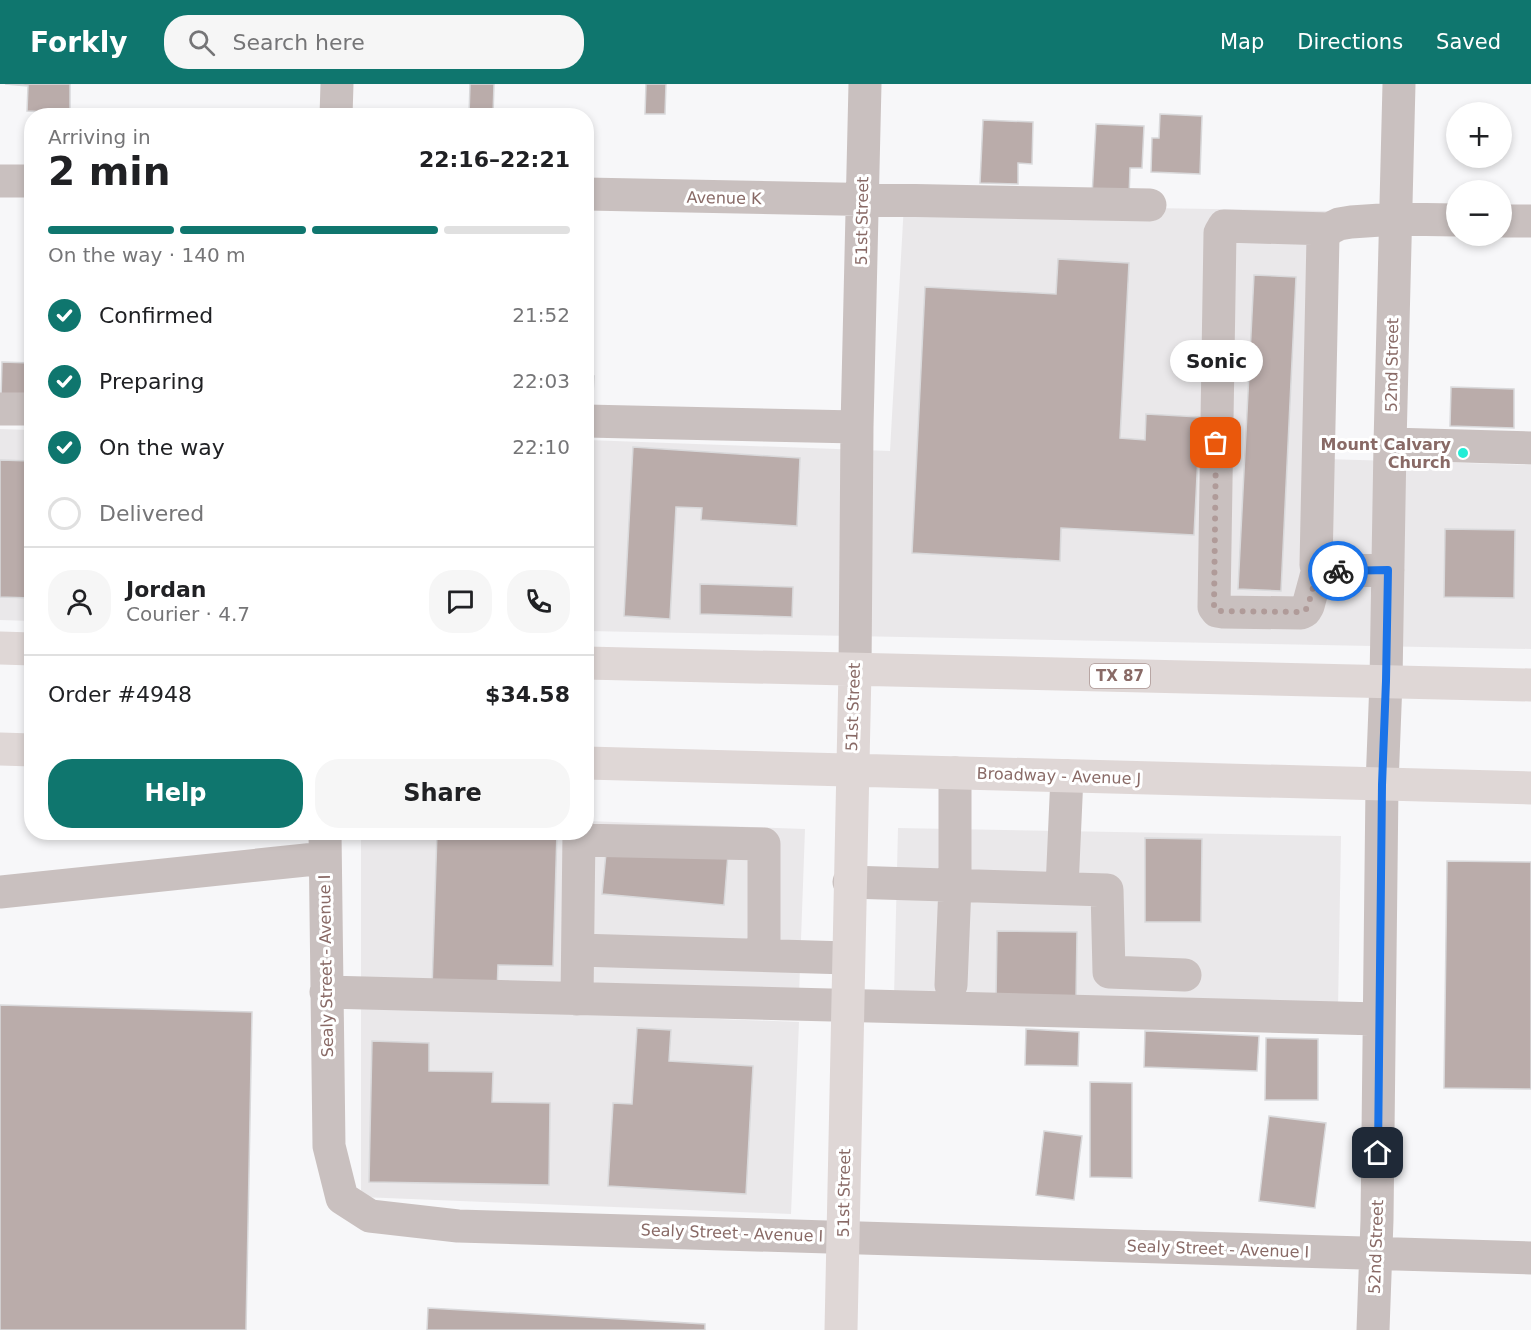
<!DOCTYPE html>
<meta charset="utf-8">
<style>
body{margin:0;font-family:"DejaVu Sans",sans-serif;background:#f6f6f6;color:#202124;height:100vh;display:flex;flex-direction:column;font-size:22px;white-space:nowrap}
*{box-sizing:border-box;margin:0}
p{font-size:20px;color:#757577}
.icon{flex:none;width:33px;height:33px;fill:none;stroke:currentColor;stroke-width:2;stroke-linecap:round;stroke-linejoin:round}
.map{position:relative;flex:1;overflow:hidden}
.side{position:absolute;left:24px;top:24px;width:570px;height:732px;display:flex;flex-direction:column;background:#fff;border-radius:24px;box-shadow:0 3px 9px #0003}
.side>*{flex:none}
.buttons{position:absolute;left:1446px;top:18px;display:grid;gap:12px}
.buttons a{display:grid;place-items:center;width:66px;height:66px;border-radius:50%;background:#fff;box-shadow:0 3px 9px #0003;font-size:30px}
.pin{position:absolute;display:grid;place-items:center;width:51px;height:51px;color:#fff;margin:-26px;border-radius:12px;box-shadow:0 3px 9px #0006}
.courier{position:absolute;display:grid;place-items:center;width:60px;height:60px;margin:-30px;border:4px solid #1a73e8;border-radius:50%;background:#fff;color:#222;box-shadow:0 2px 8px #0007}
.bubble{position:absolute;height:42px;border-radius:21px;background:#fff;box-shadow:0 3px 9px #0003;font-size:20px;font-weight:700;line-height:42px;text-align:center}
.overview em{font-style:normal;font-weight:700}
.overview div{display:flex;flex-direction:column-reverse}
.overview{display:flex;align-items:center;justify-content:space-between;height:102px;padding:0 24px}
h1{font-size:39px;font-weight:700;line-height:45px}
.bar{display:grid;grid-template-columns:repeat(4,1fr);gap:9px 6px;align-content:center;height:72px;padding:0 24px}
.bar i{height:8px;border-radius:4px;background:#e0e0e0}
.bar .on{background:#0f766e}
.bar p{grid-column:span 4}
.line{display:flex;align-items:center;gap:15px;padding:0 24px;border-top:2px solid #e0e0e0}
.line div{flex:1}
.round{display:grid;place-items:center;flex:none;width:63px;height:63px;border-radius:24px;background:#f6f6f6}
ol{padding:0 24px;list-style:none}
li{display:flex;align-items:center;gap:18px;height:66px}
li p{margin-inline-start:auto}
li .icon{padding:6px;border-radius:50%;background:#0f766e;color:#fff;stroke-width:4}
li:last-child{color:#757577}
li i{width:33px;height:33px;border:3px solid #e0e0e0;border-radius:50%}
.action{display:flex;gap:12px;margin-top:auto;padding:12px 24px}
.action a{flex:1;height:69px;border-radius:24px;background:#0f766e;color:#fff;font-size:24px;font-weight:700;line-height:69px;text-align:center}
.action a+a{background:#f6f6f6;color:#202124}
header{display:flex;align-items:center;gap:36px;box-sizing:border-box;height:84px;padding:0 30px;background:#0f766e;color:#fff}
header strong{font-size:28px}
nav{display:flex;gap:33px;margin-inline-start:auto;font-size:21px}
.search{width:420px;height:54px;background:#f6f6f6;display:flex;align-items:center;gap:15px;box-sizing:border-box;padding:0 21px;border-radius:24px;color:#757577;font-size:22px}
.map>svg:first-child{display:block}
.built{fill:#eae8ea}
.building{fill:#baacaa;stroke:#d9d9db;stroke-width:1.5}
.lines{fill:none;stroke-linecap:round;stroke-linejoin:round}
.minor{stroke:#c9c0bf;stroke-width:33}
.major{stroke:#dfd7d6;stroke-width:33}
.done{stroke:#b09b99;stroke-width:6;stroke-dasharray:0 10.8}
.route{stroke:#1a73e8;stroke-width:8}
.poi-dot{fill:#23edd6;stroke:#fff;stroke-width:2}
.labels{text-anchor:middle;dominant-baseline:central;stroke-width:6;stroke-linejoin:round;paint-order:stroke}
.shield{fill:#fff;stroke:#ac9794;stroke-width:1.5}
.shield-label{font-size:15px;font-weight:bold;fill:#896a66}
.street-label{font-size:16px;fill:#896a66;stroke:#fff}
.poi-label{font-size:16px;font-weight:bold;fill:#896a66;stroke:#fff;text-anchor:end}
</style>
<header>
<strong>Forkly</strong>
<div class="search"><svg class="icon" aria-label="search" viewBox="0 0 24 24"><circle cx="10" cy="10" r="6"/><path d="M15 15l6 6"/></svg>Search here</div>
<nav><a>Map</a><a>Directions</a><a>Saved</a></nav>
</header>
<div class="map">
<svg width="1531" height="1246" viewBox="0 0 1531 1246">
<rect width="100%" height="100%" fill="#f7f7f9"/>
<path class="built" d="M904 120 1330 127 1324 375 1531 381V565L587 547V356L890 367Z
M0 345 31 346V537L0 536Z
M587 737 805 745 799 911 582 906Z
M898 744 1341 752 1338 925 894 913Z
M361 749H565V929L799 938 791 1130 361 1113Z"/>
<path class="building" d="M5 0H70V29L27 27 28 2Z
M470 0H494L493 32H469Z
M646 0H666L665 30H645Z
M1160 30 1202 32 1200 90 1151 88 1152 54H1159Z
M983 36 1033 38 1032 80 1018 79V100L980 99Z
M1096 40 1144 42 1142 84H1130L1129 114 1092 112Z
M1058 175 1129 179 1120 354 1145 356 1146 330 1200 333 1194 451 1061 444 1060 477 912 469 925 203 1056 210Z
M1254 191 1296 193 1281 507 1238 505Z
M2 278 32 279V316L1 315Z
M586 291 594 292 592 332H586Z
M1451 303 1514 305V344L1450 342Z
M633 363 800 374 797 442 701 436 702 424 676 423 670 535 624 532Z
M0 376 32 377V514L0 513Z
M586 431H592L590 529 586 528Z
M1445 445 1515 446 1514 514 1444 513Z
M700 500 793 503 792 533 700 530Z
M437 748H557L553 882 498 881 497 908 432 905Z
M1145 754 1202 755 1201 838H1145Z
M607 759 728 770 724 821 602 810Z
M1447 777 1531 778V1005L1444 1004Z
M997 847 1077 848 1076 916 996 914Z
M0 921 252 928 246 1246H0Z
M637 944 671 946 669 977 753 982 746 1110 608 1102 613 1019 632 1020Z
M1026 945 1079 948 1078 982 1025 981Z
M1145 947 1259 952 1257 987 1144 983Z
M1266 954 1318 955V1016H1265Z
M372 957 429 959V987L493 988 492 1018 550 1019 549 1101 369 1098Z
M1090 998 1132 999V1094L1090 1093Z
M1269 1032 1326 1039 1315 1124 1259 1117Z
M1044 1047 1082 1052 1074 1116 1036 1111Z
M428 1224 705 1240V1246H427Z"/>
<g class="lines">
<path class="minor" d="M336 32 337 0
M0 97H32
M586 110 1150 121
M1502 137H1531
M0 325H32
M586 337 857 343
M1390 360 1531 364
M1318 485 1308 522 1305 527 1301 529 1223 528 1217 527 1214 523 1220 149 1224 142 1329 145
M1388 486 1325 487 1318 485 1316 481 1323 153 1329 145 1339 140 1351 138 1396 135 1456 136
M855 586 857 343 865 0
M325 748 329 1062 342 1114 370 1132 458 1142 1531 1174
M579 756 764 760V871
M849 798 1107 806 1109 888 1185 891
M1062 804 1067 692
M0 808 325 774
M578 866 848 874
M951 901 955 801V689
M326 908 1379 935
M577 915 579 748
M1373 1246 1377 1136 1382 701 1386 597 1390 360 1399 0"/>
<path class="major" d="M0 564 32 565
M586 579 1531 601
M0 665 32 666
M586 679 1531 704
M841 1246 855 586"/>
</g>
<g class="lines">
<path class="done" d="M1216 359 1214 522 1217 527 1301 528 1305 527 1308 522 1318 485 1338 487"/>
<path class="route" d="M1338 487 1388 486 1386 597 1382 701 1378 1069"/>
</g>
<circle class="poi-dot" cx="1463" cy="369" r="6"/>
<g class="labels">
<rect class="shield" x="1090" y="580" width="60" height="24" rx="4.5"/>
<g class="shield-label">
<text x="1120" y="592">TX 87</text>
</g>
<g class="street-label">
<text transform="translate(724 114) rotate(1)">Avenue K</text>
<text transform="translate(862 137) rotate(-89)">51st Street</text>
<text transform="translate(1392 281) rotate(-89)">52nd Street</text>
<text transform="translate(853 623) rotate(-88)">51st Street</text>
<text transform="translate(1059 692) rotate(2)">Broadway - Avenue J</text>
<text transform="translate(326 882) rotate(-91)">Sealy Street - Avenue I</text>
<text transform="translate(844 1109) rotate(-89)">51st Street</text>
<text transform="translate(732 1149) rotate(2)">Sealy Street - Avenue I</text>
<text transform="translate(1376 1163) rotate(-88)">52nd Street</text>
<text transform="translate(1218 1165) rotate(2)">Sealy Street - Avenue I</text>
</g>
<g class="poi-label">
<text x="1451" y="360">Mount Calvary<tspan x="1451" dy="18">Church</tspan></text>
</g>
</g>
</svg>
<div class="buttons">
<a>+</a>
<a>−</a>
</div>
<div class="pin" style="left:1216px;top:359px;background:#ea580c"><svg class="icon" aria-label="bag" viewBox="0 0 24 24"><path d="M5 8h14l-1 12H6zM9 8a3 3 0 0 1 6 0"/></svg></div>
<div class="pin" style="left:1378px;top:1069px;background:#1f2937"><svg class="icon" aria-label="home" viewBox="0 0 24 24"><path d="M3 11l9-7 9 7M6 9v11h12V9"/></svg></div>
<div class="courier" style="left:1338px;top:487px"><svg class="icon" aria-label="bike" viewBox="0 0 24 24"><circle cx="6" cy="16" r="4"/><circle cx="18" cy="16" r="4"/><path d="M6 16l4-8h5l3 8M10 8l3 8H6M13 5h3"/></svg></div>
<div class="bubble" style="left:1170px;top:256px;width:93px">Sonic</div>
<section class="side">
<div class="overview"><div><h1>2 min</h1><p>Arriving in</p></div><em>22:16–22:21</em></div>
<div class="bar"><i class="on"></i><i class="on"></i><i class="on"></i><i></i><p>On the way · 140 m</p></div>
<ol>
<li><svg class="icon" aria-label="check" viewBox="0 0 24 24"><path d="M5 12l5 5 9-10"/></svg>Confirmed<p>21:52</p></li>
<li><svg class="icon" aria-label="check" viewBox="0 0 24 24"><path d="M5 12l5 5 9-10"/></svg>Preparing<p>22:03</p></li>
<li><svg class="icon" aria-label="check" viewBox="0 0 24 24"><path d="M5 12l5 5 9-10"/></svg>On the way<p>22:10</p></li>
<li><i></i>Delivered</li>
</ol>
<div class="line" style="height:108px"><a class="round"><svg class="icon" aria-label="person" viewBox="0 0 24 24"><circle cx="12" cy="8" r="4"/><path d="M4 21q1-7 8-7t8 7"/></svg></a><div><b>Jordan</b><p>Courier · 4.7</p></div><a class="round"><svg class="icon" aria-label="chat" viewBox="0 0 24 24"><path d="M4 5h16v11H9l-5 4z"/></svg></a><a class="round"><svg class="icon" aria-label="phone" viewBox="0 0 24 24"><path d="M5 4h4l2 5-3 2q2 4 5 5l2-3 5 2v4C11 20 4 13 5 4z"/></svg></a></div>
<div class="line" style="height:78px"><div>Order #4948</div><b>$34.58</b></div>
<div class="action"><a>Help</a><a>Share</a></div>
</section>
</div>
